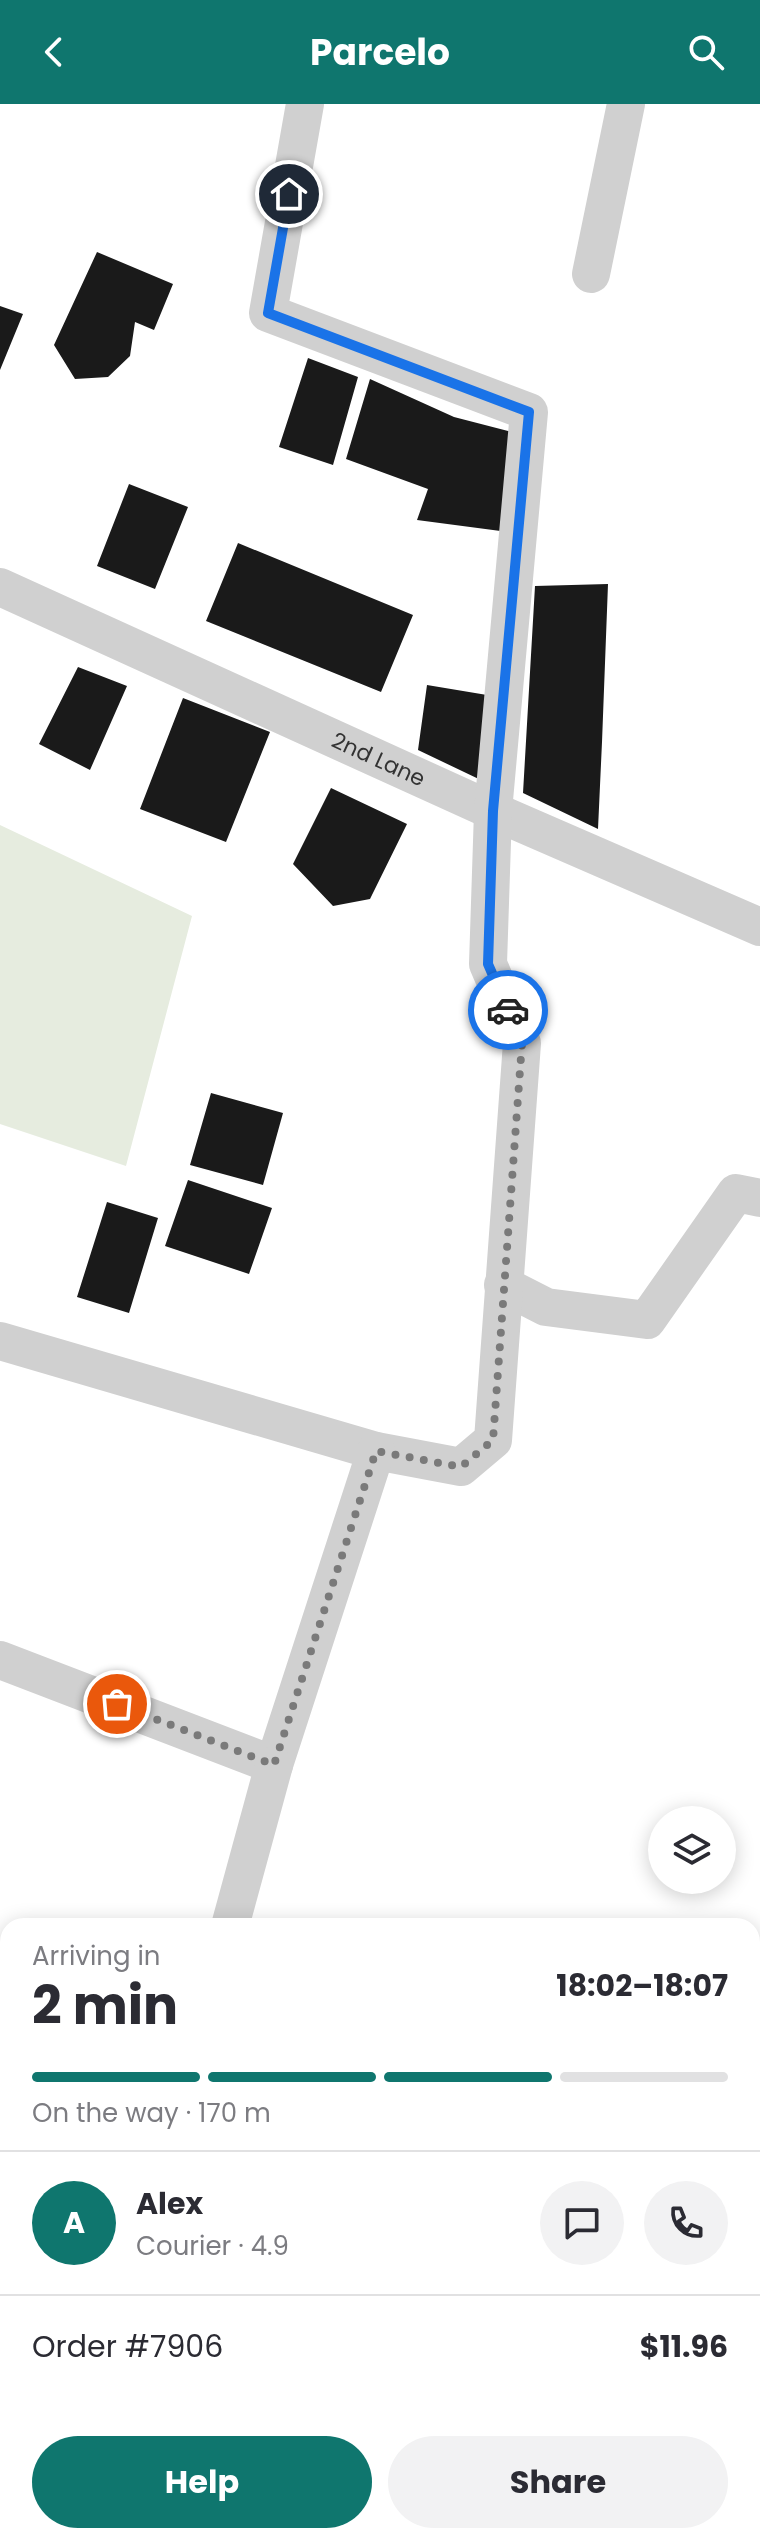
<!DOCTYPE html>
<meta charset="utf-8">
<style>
body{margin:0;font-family:Poppins,sans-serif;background:#f2f2f3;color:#2b2b33;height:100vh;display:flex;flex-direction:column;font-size:30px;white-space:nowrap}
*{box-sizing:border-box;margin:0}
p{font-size:26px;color:#7c7c81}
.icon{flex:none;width:44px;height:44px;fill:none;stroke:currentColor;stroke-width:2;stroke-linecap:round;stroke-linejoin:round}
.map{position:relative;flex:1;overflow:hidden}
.side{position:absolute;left:0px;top:1814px;width:760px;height:626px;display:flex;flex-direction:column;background:#fff;border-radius:24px 24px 0 0;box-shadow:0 4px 20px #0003}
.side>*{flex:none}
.tools{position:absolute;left:648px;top:1702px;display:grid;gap:16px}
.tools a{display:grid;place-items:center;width:88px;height:88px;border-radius:50%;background:#fff;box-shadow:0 4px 20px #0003;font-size:40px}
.pin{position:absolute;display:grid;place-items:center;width:68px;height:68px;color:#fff;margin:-34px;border:4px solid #fff;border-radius:50%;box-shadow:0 2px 8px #0007}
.courier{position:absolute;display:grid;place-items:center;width:80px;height:80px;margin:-40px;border:6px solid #1a73e8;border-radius:50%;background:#fff;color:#222;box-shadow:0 2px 10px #0007}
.headline em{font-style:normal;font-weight:700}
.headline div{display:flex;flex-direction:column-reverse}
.headline{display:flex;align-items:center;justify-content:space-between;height:136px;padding:0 32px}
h1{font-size:52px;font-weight:700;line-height:60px}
.bar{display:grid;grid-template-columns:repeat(4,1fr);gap:12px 8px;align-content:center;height:96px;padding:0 32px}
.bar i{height:10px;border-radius:6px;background:#e1e1e2}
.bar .active{background:#0f766e}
.bar p{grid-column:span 4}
.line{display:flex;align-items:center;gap:20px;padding:0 32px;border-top:2px solid #e1e1e2}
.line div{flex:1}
.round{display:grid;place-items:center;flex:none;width:84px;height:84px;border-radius:42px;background:#f2f2f3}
.action{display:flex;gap:16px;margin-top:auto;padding:16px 32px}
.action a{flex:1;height:92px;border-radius:48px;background:#0f766e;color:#fff;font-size:32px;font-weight:700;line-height:92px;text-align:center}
.action a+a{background:#f2f2f3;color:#2b2b33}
header{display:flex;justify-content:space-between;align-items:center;height:104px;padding:0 32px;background:#0f766e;color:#fff;font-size:36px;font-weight:700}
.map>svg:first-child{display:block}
.green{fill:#e6ecdf}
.water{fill:#cfe2ee}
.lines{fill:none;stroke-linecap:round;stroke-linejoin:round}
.canal{stroke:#cfe2ee;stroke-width:42}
.building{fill:#1a1a1a}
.street{stroke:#d0d0d0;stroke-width:38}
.done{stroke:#7a7a7a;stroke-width:8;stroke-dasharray:0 14.4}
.route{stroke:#1a73e8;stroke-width:10}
.labels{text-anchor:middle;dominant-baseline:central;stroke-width:8;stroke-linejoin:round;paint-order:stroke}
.street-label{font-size:22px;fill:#333;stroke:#fff}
</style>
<header><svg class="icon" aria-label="back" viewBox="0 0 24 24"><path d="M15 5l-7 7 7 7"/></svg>Parcelo<svg class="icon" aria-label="search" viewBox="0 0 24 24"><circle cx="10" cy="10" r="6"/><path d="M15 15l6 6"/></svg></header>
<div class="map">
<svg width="760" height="2439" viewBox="0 0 760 2439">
<rect width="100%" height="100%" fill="#fff"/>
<path class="green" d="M0 721 192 812 126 1062 0 1020Z
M760 1906V2439H0V2417L8 2418V2432H752V1908Z
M0 2023 8 2028V2379L0 2377Z"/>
<path class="water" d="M0 2377 8 2379V2418L0 2417Z"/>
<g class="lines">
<path class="canal" d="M752 2270 760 2269"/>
</g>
<path class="building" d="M97 148 173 180 154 226 135 218 130 252 108 273 75 275 54 241Z
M0 202 23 210 0 266Z
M308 254 358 273 333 361 279 343Z
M370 275 454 313 520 330 516 429 417 416 428 385 346 355Z
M129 380 188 403 155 485 97 462Z
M238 439 413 511 381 588 206 517Z
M608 480 602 638 598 725 523 689 535 482Z
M78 563 127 582 90 666 39 640Z
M427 581 493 592 485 678 418 646Z
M183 594 270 628 226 738 140 705Z
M331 684 407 720 370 795 333 802 293 760Z
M211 989 283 1009 263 1081 190 1061Z
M188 1076 272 1104 249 1170 165 1142Z
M107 1098 158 1114 129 1209 77 1193Z"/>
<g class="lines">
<g class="street">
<path d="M591 170 626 0"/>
<path id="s1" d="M0 483 493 707 760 823"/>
<path d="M503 1181 546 1203 647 1216 736 1089 760 1094"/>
<path d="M0 1237 376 1347 461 1363 493 1336 522 939 488 860 493 707 529 308 268 209 305 0"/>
<path d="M0 1556 274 1661 376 1347"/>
<path d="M230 1822 274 1661"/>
</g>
</g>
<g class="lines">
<path class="done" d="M117 1600 274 1661 376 1347 461 1363 493 1336 522 939 508 906"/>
<path class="route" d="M289 90 268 209 529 308 493 707 488 860 508 906"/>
</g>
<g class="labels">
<g class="street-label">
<text stroke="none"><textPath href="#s1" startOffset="416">2nd Lane</textPath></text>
</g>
</g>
</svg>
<div class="tools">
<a><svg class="icon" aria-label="layers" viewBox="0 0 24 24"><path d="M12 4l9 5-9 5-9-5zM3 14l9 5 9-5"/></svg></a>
</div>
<div class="pin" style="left:117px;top:1600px;background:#ea580c"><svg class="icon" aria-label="bag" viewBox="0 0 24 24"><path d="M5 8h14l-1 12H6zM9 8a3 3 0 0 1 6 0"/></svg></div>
<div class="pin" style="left:289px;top:90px;background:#1f2937"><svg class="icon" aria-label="home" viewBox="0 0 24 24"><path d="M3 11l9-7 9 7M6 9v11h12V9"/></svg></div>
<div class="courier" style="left:508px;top:906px"><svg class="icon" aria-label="car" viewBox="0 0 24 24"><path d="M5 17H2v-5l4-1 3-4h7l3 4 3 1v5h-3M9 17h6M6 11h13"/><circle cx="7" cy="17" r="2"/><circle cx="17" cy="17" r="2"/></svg></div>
<section class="side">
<div class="headline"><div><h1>2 min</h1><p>Arriving in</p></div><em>18:02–18:07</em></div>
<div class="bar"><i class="active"></i><i class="active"></i><i class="active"></i><i></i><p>On the way · 170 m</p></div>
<div class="line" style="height:144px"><b class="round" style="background:#0f766e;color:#fff">A</b><div><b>Alex</b><p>Courier · 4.9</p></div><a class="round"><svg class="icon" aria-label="chat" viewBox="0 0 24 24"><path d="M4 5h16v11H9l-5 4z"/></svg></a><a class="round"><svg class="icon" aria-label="phone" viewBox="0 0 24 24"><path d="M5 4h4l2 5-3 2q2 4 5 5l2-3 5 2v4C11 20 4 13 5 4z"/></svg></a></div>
<div class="line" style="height:104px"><div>Order #7906</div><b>$11.96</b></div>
<div class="action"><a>Help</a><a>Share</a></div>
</section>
</div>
